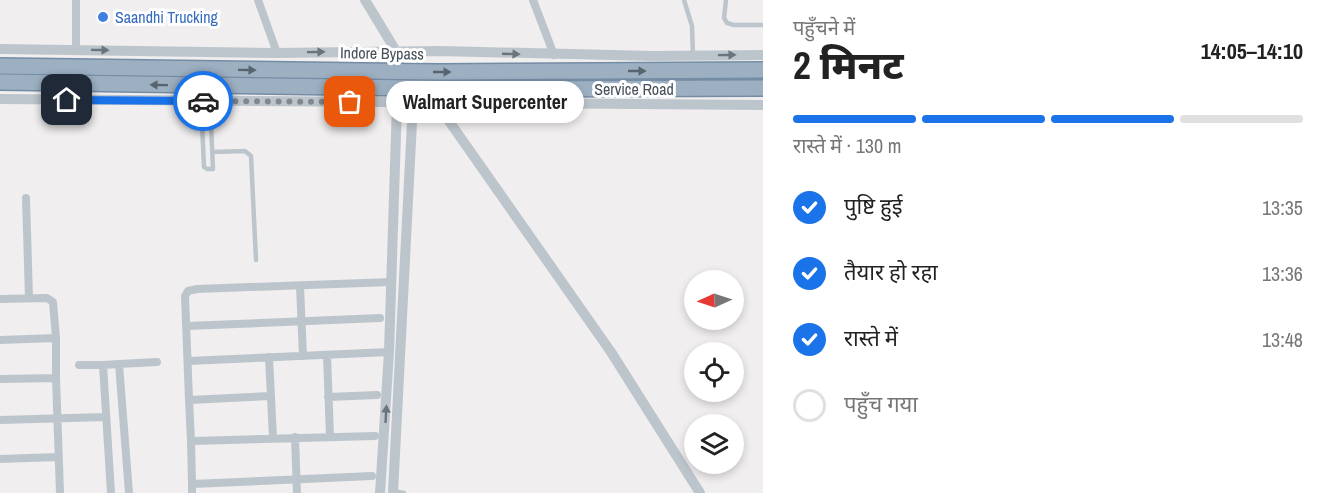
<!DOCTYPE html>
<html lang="hi">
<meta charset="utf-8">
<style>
body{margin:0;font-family:"Archivo Narrow","Noto Sans Devanagari",sans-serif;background:#f6f6f6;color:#222;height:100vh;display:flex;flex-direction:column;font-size:22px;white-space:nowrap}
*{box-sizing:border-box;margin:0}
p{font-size:20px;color:#767676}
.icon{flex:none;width:33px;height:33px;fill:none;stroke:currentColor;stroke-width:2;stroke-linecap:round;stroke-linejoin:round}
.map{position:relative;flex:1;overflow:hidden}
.side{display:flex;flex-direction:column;background:#fff;width:570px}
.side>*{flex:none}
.needle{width:39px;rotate:267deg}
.fabs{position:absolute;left:684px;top:270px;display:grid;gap:12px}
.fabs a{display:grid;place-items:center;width:60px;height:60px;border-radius:50%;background:#fff;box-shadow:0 3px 9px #0003;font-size:30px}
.pin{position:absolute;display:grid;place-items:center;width:51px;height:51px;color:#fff;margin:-26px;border-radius:12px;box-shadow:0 3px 9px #0006}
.courier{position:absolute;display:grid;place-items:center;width:60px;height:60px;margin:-30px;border:4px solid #1a73e8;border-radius:50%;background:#fff;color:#222;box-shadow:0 2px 8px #0007}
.bubble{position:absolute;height:42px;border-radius:21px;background:#fff;box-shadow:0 3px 9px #0003;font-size:20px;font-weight:800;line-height:42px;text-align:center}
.headline em{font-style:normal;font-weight:800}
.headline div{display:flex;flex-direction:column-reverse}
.headline{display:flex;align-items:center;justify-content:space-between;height:102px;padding:0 30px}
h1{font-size:39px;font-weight:800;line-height:45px}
.bar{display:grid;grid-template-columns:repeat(4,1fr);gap:9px 6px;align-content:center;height:72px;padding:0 30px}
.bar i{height:8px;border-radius:4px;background:#e0e0e0}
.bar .current{background:#1a73e8}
.bar p{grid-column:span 4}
ol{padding:0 30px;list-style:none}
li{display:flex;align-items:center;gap:18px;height:66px}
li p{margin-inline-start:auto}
li .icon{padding:6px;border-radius:50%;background:#1a73e8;color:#fff;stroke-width:4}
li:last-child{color:#767676}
li i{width:33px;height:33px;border:3px solid #e0e0e0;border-radius:50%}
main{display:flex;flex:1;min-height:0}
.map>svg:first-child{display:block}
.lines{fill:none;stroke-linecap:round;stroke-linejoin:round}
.trunk-casing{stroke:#748ca4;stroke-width:18}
.service{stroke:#bdc5cc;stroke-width:4.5}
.minor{stroke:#bdc5cc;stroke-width:8}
.tertiary{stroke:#bdc5cc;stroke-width:10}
.trunk{stroke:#9cb0c2;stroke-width:15}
.oneway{fill:#6a747c}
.oneway2{fill:#58646e}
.done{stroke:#82888d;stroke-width:6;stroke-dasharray:0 10.8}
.route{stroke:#1a73e8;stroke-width:8}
.shop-dot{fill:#3f7fe0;stroke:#fff;stroke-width:2}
.labels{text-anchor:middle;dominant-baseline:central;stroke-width:6;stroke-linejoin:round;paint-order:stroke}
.shop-label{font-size:16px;fill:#366cbe;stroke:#fff;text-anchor:start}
.street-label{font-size:16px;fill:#475159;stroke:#fff}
</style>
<main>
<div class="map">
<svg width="763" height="493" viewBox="0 0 763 493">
<rect width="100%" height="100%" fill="#f0eeee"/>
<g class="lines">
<g class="trunk-casing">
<path id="trunk" d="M0 66 438 72 763 70
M0 82 483 89 763 88"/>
</g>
<path class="service" d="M684 0 692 26 693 56
M726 0 724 18 727 23 734 25H763
M201 101V112
M202 123 204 167 207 169H213L211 123
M213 152 245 151 251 156 256 260
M393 491 404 493"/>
<path class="minor" d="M76 0V50
M258 0 277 53
M533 0 554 55
M26 198 29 298
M300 286 303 356
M0 299 47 298 53 302 56 338V378
M187 326 380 318
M0 340 56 338
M327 355 330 436
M269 357 273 438
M188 361 389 352
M119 364 157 362
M79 365H103
M0 379 56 378 60 493
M328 397 377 395
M189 400 185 296 188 291 197 289 391 282
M0 420 106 417
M295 437 297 493
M191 441 189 400 271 396
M0 459 58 457
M192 484 191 441 375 436
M111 493 103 365 119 364 129 493
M192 493V484L372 476"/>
<path class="tertiary" d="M365 0 396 51
M0 49 277 53 439 51 653 56 763 55
M0 99 763 105
M437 104 611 352 700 493
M380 493 389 352 397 103
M393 493 413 103"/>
<use href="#trunk" class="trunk"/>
</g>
<defs><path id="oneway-solid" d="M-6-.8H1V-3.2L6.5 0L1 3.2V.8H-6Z" transform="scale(1.5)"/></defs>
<g class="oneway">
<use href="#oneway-solid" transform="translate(100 50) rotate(1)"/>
<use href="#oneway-solid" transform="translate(316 52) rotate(-1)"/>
<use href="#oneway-solid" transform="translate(511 54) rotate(2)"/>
<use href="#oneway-solid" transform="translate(727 55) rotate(-1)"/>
<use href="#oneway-solid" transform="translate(386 414) rotate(-87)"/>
</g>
<g class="oneway2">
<use href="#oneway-solid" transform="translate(247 70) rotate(1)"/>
<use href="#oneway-solid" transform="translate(637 71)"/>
<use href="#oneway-solid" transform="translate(442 72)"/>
<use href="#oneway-solid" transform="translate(159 85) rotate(-179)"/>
</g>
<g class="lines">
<path class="done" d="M203 101 350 102"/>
<path class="route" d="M67 100 203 101"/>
</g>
<circle class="shop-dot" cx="103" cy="17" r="6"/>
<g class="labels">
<g class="shop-label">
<text x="115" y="17">Saandhi Trucking</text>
</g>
<g class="street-label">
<text transform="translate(382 53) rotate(1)">Indore Bypass</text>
<text x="634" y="89">Service Road</text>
</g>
</g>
</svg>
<div class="fabs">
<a><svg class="needle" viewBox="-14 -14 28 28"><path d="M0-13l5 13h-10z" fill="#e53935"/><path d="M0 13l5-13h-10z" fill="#767676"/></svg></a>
<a><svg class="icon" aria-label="locate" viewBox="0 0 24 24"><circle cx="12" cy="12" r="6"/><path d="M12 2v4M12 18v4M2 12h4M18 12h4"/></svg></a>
<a><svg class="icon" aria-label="layers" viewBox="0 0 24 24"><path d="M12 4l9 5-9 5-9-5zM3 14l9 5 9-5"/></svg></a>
</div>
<div class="pin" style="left:350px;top:102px;background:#ea580c"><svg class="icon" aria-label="bag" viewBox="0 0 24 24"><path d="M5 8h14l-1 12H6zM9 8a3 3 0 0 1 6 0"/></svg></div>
<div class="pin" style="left:67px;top:100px;background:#1f2937"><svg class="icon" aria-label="home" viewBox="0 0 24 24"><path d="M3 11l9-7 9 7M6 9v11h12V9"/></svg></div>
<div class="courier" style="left:203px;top:101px"><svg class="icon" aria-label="car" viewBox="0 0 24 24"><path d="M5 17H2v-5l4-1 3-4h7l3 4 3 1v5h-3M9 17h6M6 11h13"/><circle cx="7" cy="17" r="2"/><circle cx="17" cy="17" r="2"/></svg></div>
<div class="bubble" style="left:386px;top:81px;width:198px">Walmart Supercenter</div>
</div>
<section class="side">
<div class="headline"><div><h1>2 मिनट</h1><p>पहुँचने में</p></div><em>14:05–14:10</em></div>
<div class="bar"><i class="current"></i><i class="current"></i><i class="current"></i><i></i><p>रास्ते में · 130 m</p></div>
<ol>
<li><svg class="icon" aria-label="check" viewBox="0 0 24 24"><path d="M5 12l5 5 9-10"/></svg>पुष्टि हुई<p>13:35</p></li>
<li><svg class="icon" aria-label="check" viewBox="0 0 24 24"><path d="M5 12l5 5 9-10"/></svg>तैयार हो रहा<p>13:36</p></li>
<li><svg class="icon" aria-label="check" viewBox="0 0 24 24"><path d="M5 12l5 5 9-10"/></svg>रास्ते में<p>13:48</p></li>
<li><i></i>पहुँच गया</li>
</ol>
</section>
</main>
